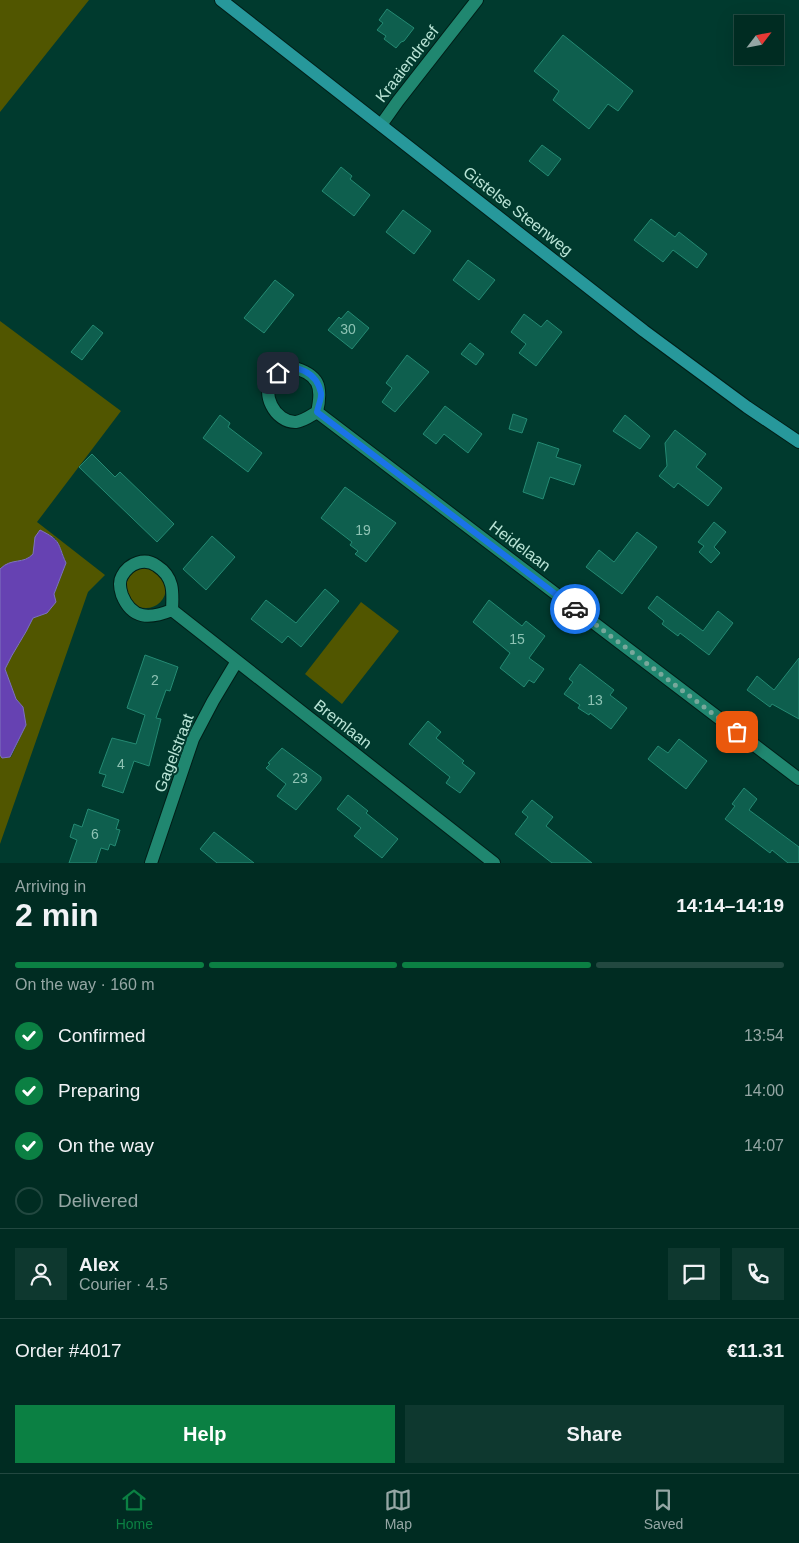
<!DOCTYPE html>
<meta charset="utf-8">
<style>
body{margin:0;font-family:Helvetica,sans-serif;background:#0e382f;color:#f1f3f6;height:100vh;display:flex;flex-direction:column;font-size:19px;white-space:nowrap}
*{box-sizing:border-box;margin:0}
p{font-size:16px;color:#95a7a5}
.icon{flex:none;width:28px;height:28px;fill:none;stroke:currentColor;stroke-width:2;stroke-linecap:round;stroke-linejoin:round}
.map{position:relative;height:863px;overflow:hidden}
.side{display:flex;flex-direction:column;background:#002c22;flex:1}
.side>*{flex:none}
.needle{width:32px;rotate:58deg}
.fabs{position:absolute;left:734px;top:15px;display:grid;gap:10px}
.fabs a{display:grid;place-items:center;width:50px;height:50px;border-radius:0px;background:#002c22;box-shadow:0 5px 20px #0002,0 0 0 1px #224840;font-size:25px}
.pin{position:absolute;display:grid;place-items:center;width:42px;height:42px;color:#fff;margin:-21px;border-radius:10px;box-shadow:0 2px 8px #0006}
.courier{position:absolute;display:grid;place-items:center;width:50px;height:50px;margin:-25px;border:4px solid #1a73e8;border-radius:50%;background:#fff;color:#222;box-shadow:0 1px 6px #0007}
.overview em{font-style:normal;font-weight:600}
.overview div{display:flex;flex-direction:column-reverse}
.overview{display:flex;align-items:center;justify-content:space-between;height:85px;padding:0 15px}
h1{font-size:32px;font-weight:600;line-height:38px}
.bar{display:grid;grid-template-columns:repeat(4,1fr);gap:8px 5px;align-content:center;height:60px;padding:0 15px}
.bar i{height:6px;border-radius:4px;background:#224840}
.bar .current{background:#0b8043}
.bar p{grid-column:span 4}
.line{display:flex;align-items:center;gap:12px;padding:0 15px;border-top:1px solid #224840}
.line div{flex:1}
.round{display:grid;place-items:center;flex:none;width:52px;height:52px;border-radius:0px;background:#0e382f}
ol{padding:0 15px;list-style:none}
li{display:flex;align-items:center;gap:15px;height:55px}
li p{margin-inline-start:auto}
li .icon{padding:5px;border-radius:50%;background:#0b8043;color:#fff;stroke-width:4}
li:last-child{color:#95a7a5}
li i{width:28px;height:28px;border:2px solid #224840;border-radius:50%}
.button{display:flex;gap:10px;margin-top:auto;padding:10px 15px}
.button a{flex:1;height:58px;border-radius:0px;background:#0b8043;color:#fff;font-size:20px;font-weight:600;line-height:58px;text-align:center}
.button a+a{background:#0e382f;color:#f1f3f6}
.tabs{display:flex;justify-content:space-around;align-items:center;height:70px;border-top:1px solid #224840;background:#002c22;font-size:14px;color:#95a7a5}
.tabs a{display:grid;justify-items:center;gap:2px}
.tabs .current{color:#0b8043}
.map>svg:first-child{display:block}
.green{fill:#515600}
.water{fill:#6642b2;stroke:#7f73bd}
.building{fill:#0e5f4e;stroke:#248a73}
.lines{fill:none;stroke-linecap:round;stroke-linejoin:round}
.minor-casing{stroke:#001e17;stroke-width:14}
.secondary-casing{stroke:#001e17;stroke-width:14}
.minor{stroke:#208770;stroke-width:12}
.secondary{stroke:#27989b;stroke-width:12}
.done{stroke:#78a89b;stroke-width:5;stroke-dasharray:0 9}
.route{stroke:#1a73e8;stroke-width:6}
.labels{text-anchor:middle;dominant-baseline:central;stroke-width:4;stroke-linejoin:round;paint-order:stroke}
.number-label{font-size:14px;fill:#8ec3b4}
.street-label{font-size:16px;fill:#b9e4d6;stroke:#003a2e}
</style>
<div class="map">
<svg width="799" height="863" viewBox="0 0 799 863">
<rect width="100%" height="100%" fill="#003a2e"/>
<path class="green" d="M0 0H89L0 112Z
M0 321 121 411 37 522 105 575 88 592 0 844V755L3 758 11 757 26 725 23 707 16 699 5 669C13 651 25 636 33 618L47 613 66 563C62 553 60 545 54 537H35L34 554C23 564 12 558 0 569Z
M126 588a20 20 0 1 1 40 0a20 20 0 1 1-40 0Z
M361 602 399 631 342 704 305 674Z"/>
<path class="water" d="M40 530C62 541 57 543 66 563L54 594 56 602 47 613 33 618C25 636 13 651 5 669L16 699 23 707 26 725 10 757 2 758 0 755V569C12 557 23 565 33 554L35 537Z"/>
<path class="building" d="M387 9 414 28 404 41 401 42 396 48 384 39 386 36 377 30 383 23 379 20Z
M563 35 633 91 618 111 608 104 589 129 553 100 559 91 534 71Z
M542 145 561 159 548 176 529 161Z
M341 167 352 176 350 179 370 195 354 216 322 191Z
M403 210 431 231 414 254 386 232Z
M651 219 675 237 679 232 707 254 697 268 673 250 663 262 634 240Z
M468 260 495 280 479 300 453 280Z
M275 280 294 295 264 333 244 318Z
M348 311 369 328 352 349 328 330 339 317 341 319Z
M524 314 541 327 547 320 562 332 536 366 519 353 526 344 511 332Z
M93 325 103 333 82 360 71 352Z
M470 343 484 354 476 365 461 354Z
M407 355 429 372 395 412 382 402 392 388 386 383Z
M445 406 482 434 468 453 444 434 436 444 423 434Z
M513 414 527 419 522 433 509 429Z
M220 415 230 423 228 427 262 453 248 472 203 438Z
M625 415 650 436 640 449 613 431Z
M675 430 706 454 696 467 722 488 708 506 678 483 674 488 659 476 667 466 665 443Z
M538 442 559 449 556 457 581 465 574 485 550 477 543 499 523 492Z
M92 454 115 477 120 472 174 524 157 542 79 467Z
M345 487 396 523 366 562 355 554 358 551 350 545 352 542 321 518Z
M714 522 726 532 714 547 720 553 711 563 699 552 704 546 698 542Z
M637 532 657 547 622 594 586 567 599 550 614 562Z
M212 536 235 557 206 590 183 569Z
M325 589 339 601 301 647 288 636 282 643 251 619 266 600 296 623Z
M657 596 703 631 718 611 733 623 709 655 680 633 678 636 662 624 664 621 648 608Z
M489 600 522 626 526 621 545 636 529 658 544 669 534 683 529 680 524 687 500 668 510 653 473 622Z
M145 655 178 667 170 691 166 690 156 718 161 719 149 766 134 761 123 793 102 786 106 775 99 773 112 738 136 744 145 715 127 708Z
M799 658V719L772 704 770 707 747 690 757 676 774 690Z
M580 664 614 690 610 695 627 708 611 729 590 713 589 715 578 708 580 705 564 694 573 682 569 679Z
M428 721 441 732 436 738 464 761 462 763 475 773 460 793 446 783 450 777 409 744Z
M679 739 707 761 686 789 648 759 658 746 668 753Z
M282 748 321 777V780L296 810 277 796 286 784 266 768 270 764 268 763Z
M744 788 757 799 749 810 799 847V863H788L772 850 770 853 725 819 735 806 732 804Z
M348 795 368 811 366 813 398 839 382 858 354 836 361 828 337 809Z
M532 800 553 817 546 826 592 863H552L515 834 528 817 522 812Z
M88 809 119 820 116 829 120 830 115 846 110 844 108 850 101 848 96 863H69L77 840 70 837 74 824 82 827Z
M214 832 254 863H217L200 849Z"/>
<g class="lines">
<g class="minor-casing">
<path id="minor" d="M381 125 398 101 477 0
M291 367C319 374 323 386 317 412 310 416 304 421 296 422 275 423 259 392 274 376 279 372 285 370 291 367Z
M317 412 799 779
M172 610C150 619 132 620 122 595 120 589 119 581 122 576 129 563 145 557 157 566 174 577 173 592 172 610L494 863
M151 863 193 739 213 701 237 661"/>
</g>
<g class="secondary-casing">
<path id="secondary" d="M221 0 644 331 747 407 799 442"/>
</g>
<use href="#minor" class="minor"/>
<use href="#secondary" class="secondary"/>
</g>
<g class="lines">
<path class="done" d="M575 609 737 732"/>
<path class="route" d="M278 373C295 361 317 373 321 393 322 398 318 406 317 412L575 609"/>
</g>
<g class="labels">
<g class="number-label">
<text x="348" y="329">30</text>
<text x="363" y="530">19</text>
<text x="517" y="639">15</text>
<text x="155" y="680">2</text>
<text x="595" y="700">13</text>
<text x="121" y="764">4</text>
<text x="300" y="778">23</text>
<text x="95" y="834">6</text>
</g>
<g class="street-label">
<text transform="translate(407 64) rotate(-52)">Kraaiendreef</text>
<text transform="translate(518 211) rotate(38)">Gistelse Steenweg</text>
<text transform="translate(520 546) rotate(37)">Heidelaan</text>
<text transform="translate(343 724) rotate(38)">Bremlaan</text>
<text transform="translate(174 753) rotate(-69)">Gagelstraat</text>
</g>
</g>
</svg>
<div class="fabs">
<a><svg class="needle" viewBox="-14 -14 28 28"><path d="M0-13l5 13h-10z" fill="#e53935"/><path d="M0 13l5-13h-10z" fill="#95a7a5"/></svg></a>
</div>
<div class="pin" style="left:737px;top:732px;background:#ea580c"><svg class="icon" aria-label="bag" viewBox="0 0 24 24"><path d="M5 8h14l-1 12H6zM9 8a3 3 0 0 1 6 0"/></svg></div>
<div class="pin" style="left:278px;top:373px;background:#1f2937"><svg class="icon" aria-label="home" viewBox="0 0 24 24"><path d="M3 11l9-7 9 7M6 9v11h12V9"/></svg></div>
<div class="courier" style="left:575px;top:609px"><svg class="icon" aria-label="car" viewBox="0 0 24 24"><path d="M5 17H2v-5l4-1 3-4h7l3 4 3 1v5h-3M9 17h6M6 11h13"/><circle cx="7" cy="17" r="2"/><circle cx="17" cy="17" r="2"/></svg></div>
</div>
<section class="side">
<div class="overview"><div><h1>2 min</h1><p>Arriving in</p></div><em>14:14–14:19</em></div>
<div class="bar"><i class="current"></i><i class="current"></i><i class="current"></i><i></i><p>On the way · 160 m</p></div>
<ol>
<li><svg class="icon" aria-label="check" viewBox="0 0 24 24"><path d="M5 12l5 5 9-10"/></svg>Confirmed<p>13:54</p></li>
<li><svg class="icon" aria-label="check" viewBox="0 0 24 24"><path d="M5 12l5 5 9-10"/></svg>Preparing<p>14:00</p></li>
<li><svg class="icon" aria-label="check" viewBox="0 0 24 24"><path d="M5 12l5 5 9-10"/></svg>On the way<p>14:07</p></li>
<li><i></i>Delivered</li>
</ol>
<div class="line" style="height:90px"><a class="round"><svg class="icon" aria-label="person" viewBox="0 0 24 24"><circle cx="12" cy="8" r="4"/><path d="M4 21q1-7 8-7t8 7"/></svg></a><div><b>Alex</b><p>Courier · 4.5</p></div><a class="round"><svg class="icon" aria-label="chat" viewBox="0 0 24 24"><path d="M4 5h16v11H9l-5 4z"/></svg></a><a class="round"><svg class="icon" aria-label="phone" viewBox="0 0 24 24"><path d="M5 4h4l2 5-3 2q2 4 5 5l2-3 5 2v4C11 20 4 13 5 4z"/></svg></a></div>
<div class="line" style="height:65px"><div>Order #4017</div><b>€11.31</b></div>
<div class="button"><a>Help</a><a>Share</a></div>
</section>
<nav class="tabs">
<a class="current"><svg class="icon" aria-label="home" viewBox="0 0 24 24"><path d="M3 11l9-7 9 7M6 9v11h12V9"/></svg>Home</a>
<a><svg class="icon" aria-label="map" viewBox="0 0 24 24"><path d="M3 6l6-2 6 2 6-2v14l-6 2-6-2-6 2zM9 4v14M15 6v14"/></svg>Map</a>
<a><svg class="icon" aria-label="saved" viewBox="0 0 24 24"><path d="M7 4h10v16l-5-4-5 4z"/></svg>Saved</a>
</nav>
